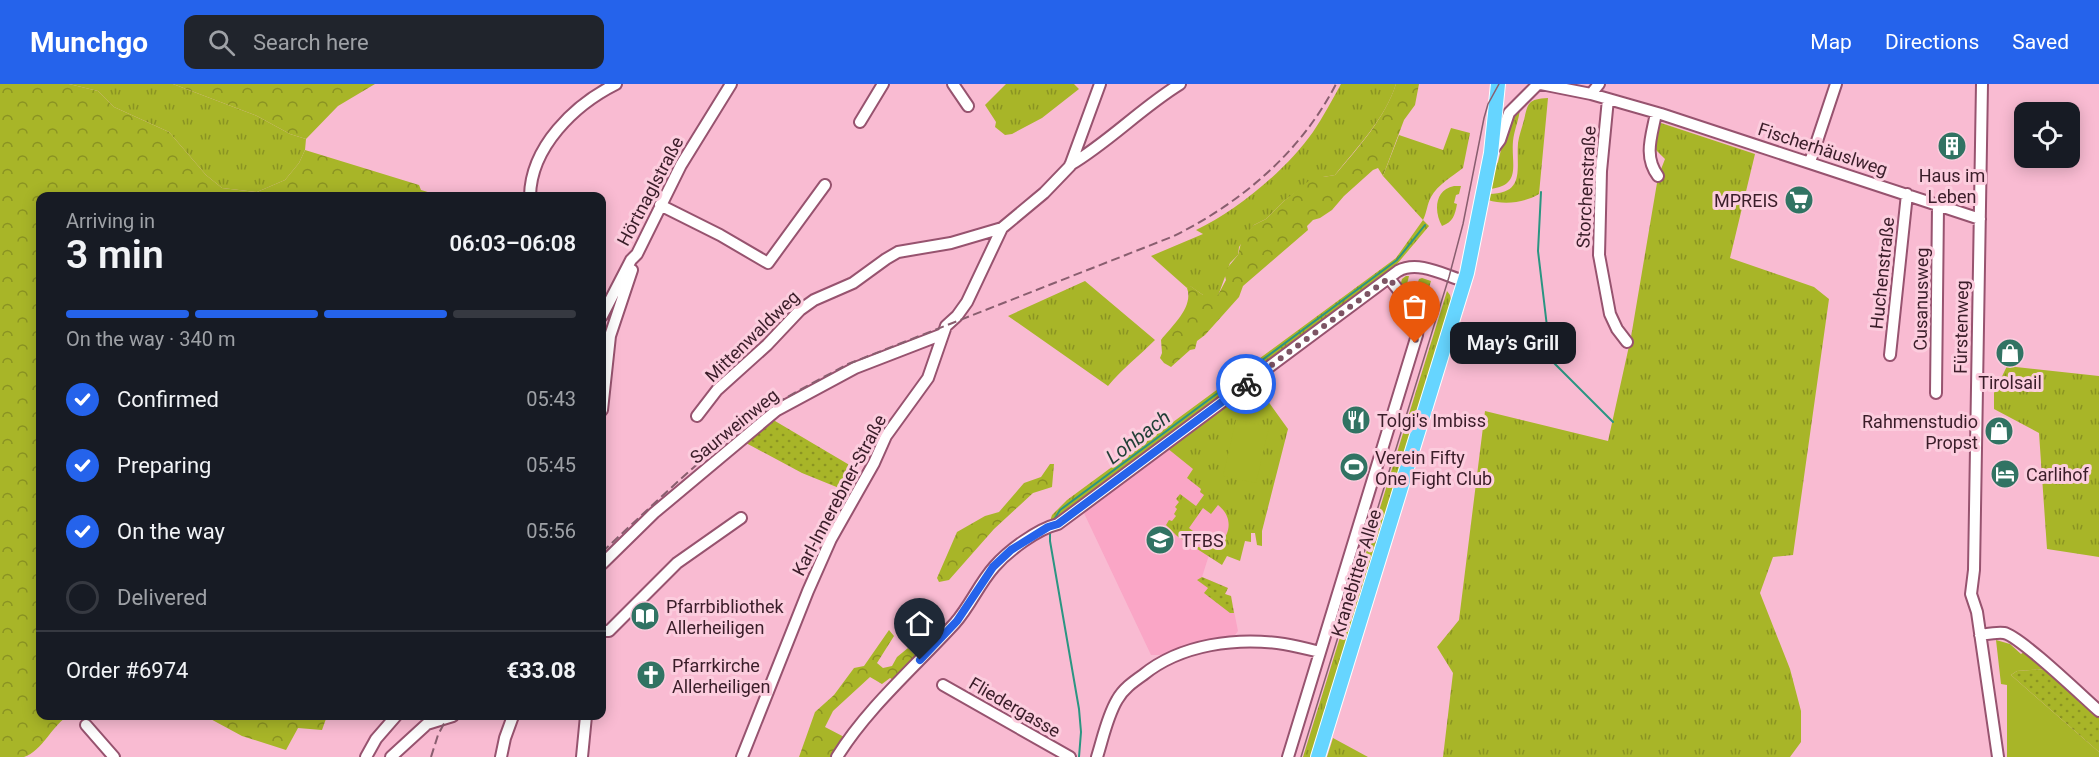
<!DOCTYPE html>
<meta charset="utf-8">
<style>
body{margin:0;font-family:Roboto,sans-serif;background:#20242c;color:#f1f3f6;height:100vh;display:flex;flex-direction:column;font-size:22px;white-space:nowrap}
*{box-sizing:border-box;margin:0}
p{font-size:20px;color:#9ea1a6}
.icon{flex:none;width:33px;height:33px;fill:none;stroke:currentColor;stroke-width:2;stroke-linecap:round;stroke-linejoin:round}
.map{position:relative;flex:1;overflow:hidden}
.details{position:absolute;left:36px;top:108px;width:570px;height:528px;display:flex;flex-direction:column;background:#171b24;border-radius:12px;box-shadow:0 3px 15px #0003}
.details>*{flex:none}
.controls{position:absolute;left:2014px;top:18px;display:grid;gap:12px}
.controls a{display:grid;place-items:center;width:66px;height:66px;border-radius:12px;background:#171b24;box-shadow:0 3px 15px #0003;font-size:30px}
.pin{position:absolute;display:grid;place-items:center;width:51px;height:51px;color:#fff;margin:-62px -26px;border-radius:50% 50% 50% 0;rotate:-45deg;box-shadow:0 0 6px #0007}
.pin .icon{rotate:45deg}
.courier{position:absolute;display:grid;place-items:center;width:60px;height:60px;margin:-30px;border:4px solid #2563eb;border-radius:50%;background:#fff;color:#222;box-shadow:0 2px 8px #0007}
.bubble{position:absolute;height:42px;border-radius:12px;background:#171b24;box-shadow:0 3px 15px #0003;font-size:20px;font-weight:600;line-height:42px;text-align:center}
.summary em{font-style:normal;font-weight:600}
.summary div{display:flex;flex-direction:column-reverse}
.summary{display:flex;align-items:center;justify-content:space-between;height:102px;padding:0 30px}
h1{font-size:39px;font-weight:600;line-height:45px}
.bar{display:grid;grid-template-columns:repeat(4,1fr);gap:9px 6px;align-content:center;height:72px;padding:0 30px}
.bar i{height:8px;border-radius:4px;background:#363941}
.bar .selected{background:#2563eb}
.bar p{grid-column:span 4}
.line{display:flex;align-items:center;gap:15px;padding:0 30px;border-top:2px solid #363941}
.line div{flex:1}
ol{padding:0 30px;list-style:none}
li{display:flex;align-items:center;gap:18px;height:66px}
li p{margin-inline-start:auto}
li .icon{padding:6px;border-radius:50%;background:#2563eb;color:#fff;stroke-width:4}
li:last-child{color:#9ea1a6}
li i{width:33px;height:33px;border:3px solid #363941;border-radius:50%}
header{display:flex;align-items:center;gap:36px;box-sizing:border-box;height:84px;padding:0 30px;background:#2563eb;color:#fff}
header strong{font-size:28px}
nav{display:flex;gap:33px;margin-inline-start:auto;font-size:21px}
.search{width:420px;height:54px;background:#20242c;display:flex;align-items:center;gap:15px;box-sizing:border-box;padding:0 21px;border-radius:12px;color:#9ea1a6;font-size:22px}
.map>svg:first-child{display:block}
.built{fill:#faa6c6}
.grass{fill:url(#grass-tufts);fill-rule:evenodd}
.forest{fill:url(#forest-crowns)}
.park{fill:#a8b528}
.garden{fill:url(#garden-dots)}
.lines{fill:none;stroke-linecap:round;stroke-linejoin:round}
.stream{stroke:#2b9582;stroke-width:2}
.minor-casing{stroke:#97536f;stroke-width:14}
.major-casing{stroke:#fff;stroke-width:16}
.minor{stroke:#fff;stroke-width:10}
.major{stroke:#66d5ff;stroke-width:14}
.tram{stroke:#895e6f;stroke-width:1.5}
.rail{stroke:#895e6f;stroke-width:2;stroke-dasharray:9 4.5;stroke-linecap:butt}
.done{stroke:#7d5464;stroke-width:6;stroke-dasharray:0 10.8}
.route{stroke:#2563eb;stroke-width:8}
.labels{text-anchor:middle;dominant-baseline:central;stroke-width:6;stroke-linejoin:round;paint-order:stroke}
.street-label{font-size:18px;fill:#3a1d29;stroke:#fccdde}
.poi-label{font-size:18px;fill:#3a1d29;stroke:#fccdde;text-anchor:start}
.water-label{font-size:20px;font-style:italic;fill:#224038;stroke:#fccdde}
</style>
<header>
<strong>Munchgo</strong>
<div class="search"><svg class="icon" aria-label="search" viewBox="0 0 24 24"><circle cx="10" cy="10" r="6"/><path d="M15 15l6 6"/></svg>Search here</div>
<nav><a>Map</a><a>Directions</a><a>Saved</a></nav>
</header>
<div class="map">
<svg width="2099" height="673" viewBox="0 0 2099 673">
<defs>
<pattern id="grass-tufts" width="24" height="20" patternUnits="userSpaceOnUse" patternTransform="scale(1.5)"><rect width="24" height="20" fill="#a8b528"/><path d="M3 7l-1-3M5 7V3M7 7l1-3M15 17l-1-3M17 17v-4M19 17l1-3" fill="none" stroke="#8a9322"/></pattern>
<pattern id="forest-crowns" width="20" height="18" patternUnits="userSpaceOnUse" patternTransform="scale(1.5)"><rect width="20" height="18" fill="#a8b528"/><path d="M2 6a3 3 0 1 1 6 0M12 15a3 3 0 1 1 6 0" fill="none" stroke="#8a9322"/></pattern>
<pattern id="garden-dots" width="8" height="8" patternUnits="userSpaceOnUse" patternTransform="scale(1.5)"><rect width="8" height="8" fill="#a8b528"/><path d="M2 2h.1M6 6h.1" fill="none" stroke="#8a9322" stroke-width="1.8" stroke-linecap="round"/></pattern>
</defs>
<rect width="100%" height="100%" fill="#f9bbd2"/>
<path class="built" d="M1193 348 1232 439 1227 453 1209 471 1202 493 1228 504 1225 510 1231 512 1238 547 1235 551 1205 556 1161 571H1151L1083 427Z"/>
<path class="grass" d="M69 0H173L257 32 290 50 306 55 305 66 299 79 285 96 257 108 222 104 206 91 169 48 114 23 98 7Z
M1006 0H1074L1079 5 1042 34 1012 50 1005 51 995 43 996 38 985 21Z
M1341 0H1396C1385 35 1357 63 1335 91L1323 93 1300 105 1284 117 1266 135 1254 141 1239 163 1238 171 1230 179 1218 212 1203 211 1190 202 1187 204 1151 172 1203 150 1196 146C1237 127 1287 85 1313 48 1323 33 1332 16 1341 0Z
M1548 14 1539 110C1524 119 1504 121 1488 116L1489 110C1526 110 1516 84 1518 59 1519 51 1522 44 1524 36 1528 19 1528 15 1548 14Z
M1520 25C1519 36 1514 46 1513 57 1511 81 1522 101 1490 105L1492 88 1498 78 1508 37Z
M1658 38 1755 70 1730 174 1814 203 1829 215 1793 471 1773 473 1760 509 1790 585 1801 627V658L1790 673H1443L1453 589 1437 563 1459 536 1485 327 1608 357 1631 253 1658 93 1665 75 1653 63Z
M1451 44 1470 49 1463 84C1453 92 1437 101 1431 113 1427 120 1427 128 1423 136L1429 142 1392 186 1092 407 1048 443 1052 431 1067 416 1396 174 1423 136 1383 92 1399 51 1443 66Z
M1454 102H1461L1459 110 1456 111 1454 119 1457 120C1455 131 1453 138 1442 142 1434 128 1434 106 1454 102Z
M1406 192H1409L1407 200 1416 204 1419 195 1422 194 1431 197 1424 220 1418 226 1400 202 1402 195Z
M1085 197 1155 256C1140 271 1122 285 1108 302L1008 232Z
M1447 207 1450 211 1452 220 1313 673H1303Z
M2007 282 2099 292V473L2047 465 2039 349 1994 325V309Z
M1255 299 1288 345 1262 447V462L1257 461 1255 449H1251V458L1245 457 1240 477 1227 472 1222 481 1177 452 1166 441 1169 436 1172 437 1176 432 1174 430 1177 425 1175 423 1179 418 1176 415 1180 410 1196 422 1204 411 1200 408 1201 405 1187 394 1193 385 1167 364ZM1218 421C1245 442 1215 479 1190 458L1197 450 1189 444 1203 424 1211 430Z
M1333 654 1368 673H1327Z"/>
<path class="forest" d="M0 0H69L98 7 114 23 169 48 206 91 222 104 257 108 285 96 299 79 305 66 419 101 421 106 441 112H40V632H69C54 638 42 668 24 673 17 673 7 673 0 673Z
M173 0H375L338 22 306 55 290 50 257 32Z
M1396 0H1419L1415 21 1404 36 1383 92 1378 84 1373 86 1344 112 1332 126 1320 134 1313 136 1307 142 1308 146 1243 202 1239 213 1205 251 1197 257 1195 265 1190 266 1171 283 1164 279 1160 274 1162 269 1161 256C1172 242 1194 223 1187 204L1189 201 1203 211H1218L1226 196 1224 188 1238 171 1242 155 1254 141 1266 135 1284 117 1316 91 1323 93 1335 91C1358 64 1385 34 1396 0Z
M1050 380H1054L1052 403 1033 409 994 445 949 496 939 498 937 494 957 448 985 432 999 428 1024 399 1041 393Z
M889 546 894 552 877 579 883 584 892 582 897 573 908 564 920 576 899 599 890 594 882 600 870 593 833 627 825 643 848 655 837 673H799L815 628 834 611 854 584 864 582Z
M205 632H327L322 646 298 644 286 666 242 652Z"/>
<path class="park" d="M1236 336 1269 343 1256 399 1223 392Z
M1996 556 2010 560 2021 570 2024 568 2046 585 2017 587 2011 591 2099 668V673H2007V601L2001 600Z"/>
<path class="garden" d="M770 334 863 389 862 392 850 386 839 404 802 389 746 359 772 339 768 336Z
M1202 493 1228 504 1225 510 1231 512 1234 529H1230L1204 509 1208 504 1197 496Z
M2046 585 2099 632V668L2011 591 2017 587Z"/>
<g class="lines">
<path class="stream" d="M1541 108 1538 167 1551 276 1613 338
M1052 439 1060 426 1397 176 1425 141
M1050 448V457L1079 625 1081 648 1079 673"/>
<g class="minor-casing">
<path id="minor" d="M953 0 968 22
M1541 0 1591 10 1661 30 1980 135
M1982 0 1974 486 1971 510 1977 528 1998 673
M1591 10 1599 0
M1608 15 1601 87 1599 171 1610 230 1617 245 1627 258
M1656 29C1652 51 1643 72 1658 92
M860 38 883 0
M1491 68 1500 56 1509 29 1538 0
M1810 78 1836 0
M1070 81C1109 58 1141 24 1180 0
M530 112C531 63 574 21 616 0
M660 121 720 151 768 179 825 101
M602 232 631 176 637 170 681 81 731 0
M1890 271 1907 110
M1936 309 1938 122
M602 326 610 252 632 186
M697 332 717 306 767 261 800 226 814 216 853 199 886 175 898 168 951 159 1002 144
M602 480 654 429 777 326 855 284 943 250
M602 547H609L677 479 741 434
M1980 551C1987 550 1997 548 2004 549 2020 552 2083 613 2099 627
M943 601 1070 673
M86 641 114 673
M366 673 376 655 396 632
M391 673 427 640 453 632
M501 673 505 654 513 632
M582 673 586 632
M742 673 808 507 831 455 874 379 886 352 928 294 946 242 957 232 967 218 1002 144 1044 109 1070 82 1100 0
M837 673C868 623 915 583 955 539 970 522 979 500 994 483 1008 467 1037 445 1058 440L1398 187C1418 176 1444 191 1464 197
M1097 673C1103 654 1107 633 1117 616 1123 605 1133 598 1143 591 1181 560 1237 553 1284 560 1296 562 1308 565 1320 568
M1288 673 1417 251C1421 228 1401 211 1389 194"/>
</g>
<g class="major-casing">
<path id="major" d="M1318 673 1467 189 1491 69 1498 0"/>
</g>
<use href="#minor" class="minor"/>
<use href="#major" class="major"/>
<path class="tram" d="M1301 673 1449 193 1463 140 1484 34 1488 20 1499 0"/>
<path class="rail" d="M602 468C650 424 697 377 749 338 780 315 815 298 848 280L1174 152C1242 118 1301 68 1336 0
M431 673 438 651 448 632"/>
</g>
<g class="lines">
<path class="done" d="M1246 300 1389 194C1405 216 1423 229 1415 259"/>
<path class="route" d="M920 576 957 537 993 483 1011 466 1048 443 1058 440 1246 300"/>
</g>
<defs>
<g id="building-disc" transform="scale(1.5)"><circle r="9.5" fill="#317363" stroke="#fccdde"/><path d="M-4-6H4V6H1V3H-1V6H-4ZM-2.5-4.3h1.7v1.8h-1.7ZM.8-4.3h1.7v1.8H.8ZM-2.5-1h1.7V.8h-1.7ZM.8-1h1.7V.8H.8Z" fill="#fff"/></g>
<g id="supermarket-disc" transform="scale(1.5)"><circle r="9.5" fill="#317363" stroke="#fccdde"/><path d="M-6-5.5h2.5l.6 2H6L4.5 2H-2.5L-4.4-4H-6ZM-1.5 3.2a1.3 1.3 0 1 0 .1 0ZM3 3.2a1.3 1.3 0 1 0 .1 0Z" fill="#fff"/></g>
<g id="shop-disc" transform="scale(1.5)"><circle r="9.5" fill="#317363" stroke="#fccdde"/><path d="M-5-2.5h2.3a2.7 3.5 0 0 1 5.4 0H5L5.5 6h-11ZM-1.5-2.5h3a1.5 2.3 0 0 0-3 0Z" fill="#fff"/></g>
<g id="restaurant-disc" transform="scale(1.5)"><circle r="9.5" fill="#317363" stroke="#fccdde"/><path d="M-5-6h1v4h1v-4h1v4h1v-4h1v5L-1.5 .5V6h-2V.5L-5-1ZM5-6V6H3V1.5H1.5Q1.5-4 5-6Z" fill="#fff"/></g>
<g id="stadium-disc" transform="scale(1.5)"><circle r="9.5" fill="#317363" stroke="#fccdde"/><path d="M0-5a6.5 5 0 1 0 0 10a6.5 5 0 1 0 0-10ZM-3.5-1.8h7v3.6h-7Z" fill="#fff"/></g>
<g id="hotel-disc" transform="scale(1.5)"><circle r="9.5" fill="#317363" stroke="#fccdde"/><path d="M-6-4.5h1.5V1H6V5H4.5V3h-9V5H-6ZM-4 0a1.8 1.8 0 1 1 3.6 0ZM.5 0V-2.5h3Q6-2.5 6 0Z" fill="#fff"/></g>
<g id="school-disc" transform="scale(1.5)"><circle r="9.5" fill="#317363" stroke="#fccdde"/><path d="M0-5L7-2L0 1L-7-2ZM-4 1L0 2.5L4 1V4Q0 6-4 4Z" fill="#fff"/></g>
<g id="library-disc" transform="scale(1.5)"><circle r="9.5" fill="#317363" stroke="#fccdde"/><path d="M-6-4Q-3-5.5-.7-3.5V5Q-3 3-6 4ZM6-4Q3-5.5 .7-3.5V5Q3 3 6 4Z" fill="#fff"/></g>
<g id="church-disc" transform="scale(1.5)"><circle r="9.5" fill="#317363" stroke="#fccdde"/><path d="M-1.2-6h2.4v3.5h3.3v2.4h-3.3V6h-2.4V-.1h-3.3v-2.4h3.3Z" fill="#fff"/></g>
</defs>
<g fill-rule="evenodd">
<use href="#building-disc" x="1952" y="62"/>
<use href="#supermarket-disc" x="1799" y="116"/>
<use href="#shop-disc" x="2010" y="269"/>
<use href="#restaurant-disc" x="1356" y="336"/>
<use href="#shop-disc" x="1999" y="347"/>
<use href="#stadium-disc" x="1354" y="383"/>
<use href="#hotel-disc" x="2005" y="390"/>
<use href="#school-disc" x="1160" y="456"/>
<use href="#library-disc" x="645" y="532"/>
<use href="#church-disc" x="651" y="591"/>
</g>
<g class="labels">
<g class="street-label">
<text transform="translate(1823 65) rotate(18)">Fischerhäuslweg</text>
<text transform="translate(1586 103) rotate(-87)">Storchenstraße</text>
<text transform="translate(650 107) rotate(-62)">Hörtnaglstraße</text>
<text transform="translate(1882 189) rotate(-84)">Huchenstraße</text>
<text transform="translate(1921 215) rotate(-89)">Cusanusweg</text>
<text transform="translate(1961 243) rotate(-89)">Fürstenweg</text>
<text transform="translate(752 252) rotate(-44)">Mittenwaldweg</text>
<text transform="translate(734 342) rotate(-39)">Saurweinweg</text>
<text transform="translate(839 411) rotate(-62)">Karl-Innerebner-Straße</text>
<text transform="translate(1356 489) rotate(-73)">Kranebitter Allee</text>
<text transform="translate(1015 623) rotate(30)">Fliedergasse</text>
</g>
<g class="poi-label">
<text x="1952" y="91" text-anchor="middle">Haus im<tspan x="1952" dy="21">Leben</tspan></text>
<text x="1778" y="116" text-anchor="end">MPREIS</text>
<text x="2010" y="298" text-anchor="middle">Tirolsail</text>
<text x="1377" y="336">Tolgi's Imbiss</text>
<text x="1978" y="337" text-anchor="end">Rahmenstudio<tspan x="1978" dy="21">Propst</tspan></text>
<text x="1375" y="373">Verein Fifty<tspan x="1375" dy="21">One Fight Club</tspan></text>
<text x="2026" y="390">Carlihof</text>
<text x="1181" y="456">TFBS</text>
<text x="666" y="522">Pfarrbibliothek<tspan x="666" dy="21">Allerheiligen</tspan></text>
<text x="672" y="581">Pfarrkirche<tspan x="672" dy="21">Allerheiligen</tspan></text>
</g>
<g class="water-label">
<text transform="translate(1138 353) rotate(-37)">Lohbach</text>
</g>
</g>
</svg>
<div class="controls">
<a><svg class="icon" aria-label="locate" viewBox="0 0 24 24"><circle cx="12" cy="12" r="6"/><path d="M12 2v4M12 18v4M2 12h4M18 12h4"/></svg></a>
</div>
<div class="pin" style="left:1415px;top:259px;background:#ea580c"><svg class="icon" aria-label="bag" viewBox="0 0 24 24"><path d="M5 8h14l-1 12H6zM9 8a3 3 0 0 1 6 0"/></svg></div>
<div class="pin" style="left:920px;top:576px;background:#1f2937"><svg class="icon" aria-label="home" viewBox="0 0 24 24"><path d="M3 11l9-7 9 7M6 9v11h12V9"/></svg></div>
<div class="courier" style="left:1246px;top:300px"><svg class="icon" aria-label="bike" viewBox="0 0 24 24"><circle cx="6" cy="16" r="4"/><circle cx="18" cy="16" r="4"/><path d="M6 16l4-8h5l3 8M10 8l3 8H6M13 5h3"/></svg></div>
<div class="bubble" style="left:1450px;top:238px;width:126px">May’s Grill</div>
<section class="details">
<div class="summary"><div><h1>3 min</h1><p>Arriving in</p></div><em>06:03–06:08</em></div>
<div class="bar"><i class="selected"></i><i class="selected"></i><i class="selected"></i><i></i><p>On the way · 340 m</p></div>
<ol>
<li><svg class="icon" aria-label="check" viewBox="0 0 24 24"><path d="M5 12l5 5 9-10"/></svg>Confirmed<p>05:43</p></li>
<li><svg class="icon" aria-label="check" viewBox="0 0 24 24"><path d="M5 12l5 5 9-10"/></svg>Preparing<p>05:45</p></li>
<li><svg class="icon" aria-label="check" viewBox="0 0 24 24"><path d="M5 12l5 5 9-10"/></svg>On the way<p>05:56</p></li>
<li><i></i>Delivered</li>
</ol>
<div class="line" style="height:78px"><div>Order #6974</div><b>€33.08</b></div>
</section>
</div>
